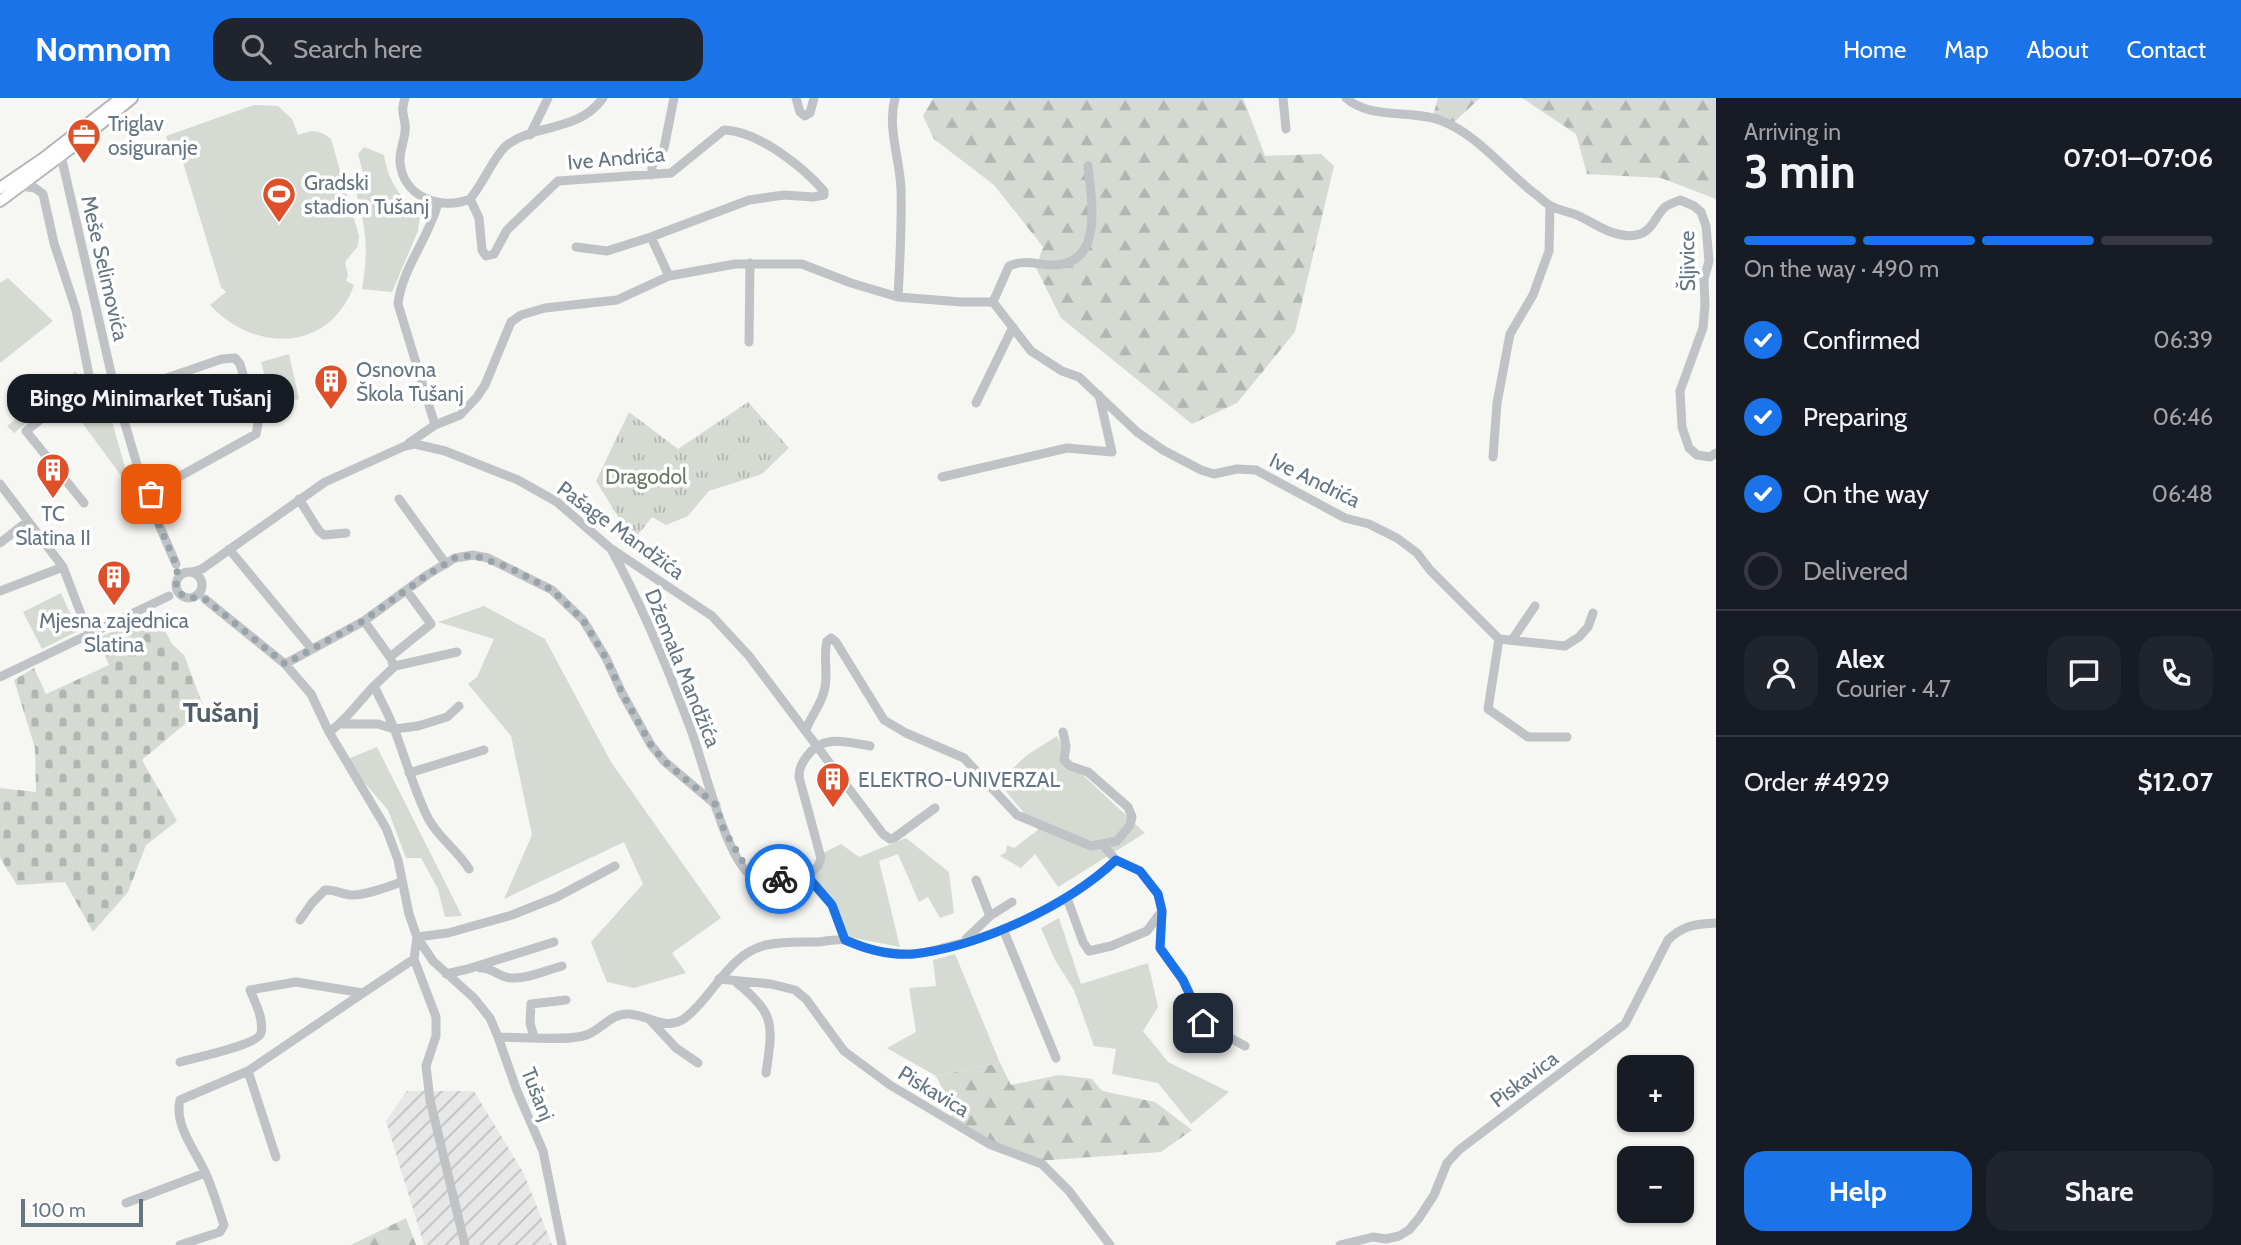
<!DOCTYPE html>
<meta charset="utf-8">
<style>
body{margin:0;font-family:Cabin,sans-serif;background:#20242c;color:#f1f3f6;height:100vh;display:flex;flex-direction:column;font-size:26px;white-space:nowrap}
*{box-sizing:border-box;margin:0}
p{font-size:23px;color:#9ea1a6}
.icon{flex:none;width:38px;height:38px;fill:none;stroke:currentColor;stroke-width:2;stroke-linecap:round;stroke-linejoin:round}
.map{position:relative;flex:1;overflow:hidden}
.panel{display:flex;flex-direction:column;background:#171b24;width:525px}
.panel>*{flex:none}
.controls{position:absolute;left:1617px;top:957px;display:grid;gap:14px}
.controls a{display:grid;place-items:center;width:77px;height:77px;border-radius:14px;background:#171b24;box-shadow:0 2px 5px #0004;font-size:35px}
.scale{position:absolute;left:21px;bottom:18px;width:122px;box-sizing:border-box;padding-left:7px;border:4px solid #657683;border-top:0;font-size:19px;line-height:24px;white-space:nowrap;color:#657683;-webkit-text-stroke:5px #fff;paint-order:stroke}
.pin{position:absolute;display:grid;place-items:center;width:60px;height:60px;color:#fff;margin:-30px;border-radius:14px;box-shadow:0 4px 10px #0006}
.courier{position:absolute;display:grid;place-items:center;width:70px;height:70px;margin:-35px;border:5px solid #1a73e8;border-radius:50%;background:#fff;color:#222;box-shadow:0 2px 9px #0007}
.bubble{position:absolute;height:49px;border-radius:21px;background:#171b24;box-shadow:0 2px 5px #0004;font-size:23px;font-weight:700;line-height:49px;text-align:center}
.headline em{font-style:normal;font-weight:700}
.headline div{display:flex;flex-direction:column-reverse}
.headline{display:flex;align-items:center;justify-content:space-between;height:119px;padding:0 28px}
h1{font-size:46px;font-weight:700;line-height:52px}
.bar{display:grid;grid-template-columns:repeat(4,1fr);gap:10px 7px;align-content:center;height:84px;padding:0 28px}
.bar i{height:9px;border-radius:5px;background:#363941}
.bar .active{background:#1a73e8}
.bar p{grid-column:span 4}
.line{display:flex;align-items:center;gap:18px;padding:0 28px;border-top:2px solid #363941}
.line div{flex:1}
.round{display:grid;place-items:center;flex:none;width:74px;height:74px;border-radius:21px;background:#20242c}
ol{padding:0 28px;list-style:none}
li{display:flex;align-items:center;gap:21px;height:77px}
li p{margin-inline-start:auto}
li .icon{padding:7px;border-radius:50%;background:#1a73e8;color:#fff;stroke-width:4}
li:last-child{color:#9ea1a6}
li i{width:38px;height:38px;border:4px solid #363941;border-radius:50%}
.action{display:flex;gap:14px;margin-top:auto;padding:14px 28px}
.action a{flex:1;height:80px;border-radius:21px;background:#1a73e8;color:#fff;font-size:28px;font-weight:700;line-height:80px;text-align:center}
.action a+a{background:#20242c;color:#f1f3f6}
header{display:flex;align-items:center;gap:42px;box-sizing:border-box;height:98px;padding:0 35px;background:#1a73e8;color:#fff}
header strong{font-size:33px}
nav{display:flex;gap:38px;margin-inline-start:auto;font-size:24px}
.search{width:490px;height:63px;background:#20242c;display:flex;align-items:center;gap:18px;box-sizing:border-box;padding:0 24px;border-radius:21px;color:#9ea1a6;font-size:26px}
main{display:flex;flex:1;min-height:0}
.map>svg:first-child{display:block}
.industrial{fill:url(#industrial-furrows)}
.green{fill:#d5dbd2}
.forest{fill:url(#forest-firs)}
.cemetery{fill:url(#cemetery-stones)}
.park{fill:url(#park-tufts)}
.lines{fill:none;stroke-linecap:round;stroke-linejoin:round}
.major-casing{stroke:#b2b7ba;stroke-width:14}
.minor{stroke:#bfc3c6;stroke-width:9}
.major{stroke:#fff;stroke-width:10}
.done{stroke:#98a3aa;stroke-width:7;stroke-dasharray:0 12.6}
.route{stroke:#1a73e8;stroke-width:9}
.labels{text-anchor:middle;dominant-baseline:central;stroke-width:7;stroke-linejoin:round;paint-order:stroke}
.poi-label{font-size:21px;fill:#657683;stroke:#fff;text-anchor:start}
.street-label{font-size:21px;fill:#657683;stroke:#fff}
.park-label{font-size:21px;fill:#697a64;stroke:#fff}
.district-label{font-size:28px;font-weight:bold;fill:#535f68;stroke:#fff}
</style>
<header>
<strong>Nomnom</strong>
<div class="search"><svg class="icon" aria-label="search" viewBox="0 0 24 24"><circle cx="10" cy="10" r="6"/><path d="M15 15l6 6"/></svg>Search here</div>
<nav><a>Home</a><a>Map</a><a>About</a><a>Contact</a></nav>
</header>
<main>
<div class="map">
<svg width="1716" height="1147" viewBox="0 0 1716 1147">
<defs>
<pattern id="industrial-furrows" width="10" height="10" patternUnits="userSpaceOnUse" patternTransform="scale(1.75)"><rect width="10" height="10" fill="#e6e7e6"/><path d="M-1 1l2-2M0 10L10 0M9 11l2-2" fill="none" stroke="#bec0c0"/></pattern>
<pattern id="forest-firs" width="22" height="20" patternUnits="userSpaceOnUse" patternTransform="scale(1.75)"><rect width="22" height="20" fill="#d5dbd2"/><path d="M5 1l3.5 6h-7zM16 11l3.5 6h-7z" fill="#b0b6b0"/></pattern>
<pattern id="cemetery-stones" width="16" height="16" patternUnits="userSpaceOnUse" patternTransform="scale(1.75)"><rect width="16" height="16" fill="#d5dbd2"/><path d="M2 7V4a2 2 0 0 1 4 0v3zM10 15v-3a2 2 0 0 1 4 0v3z" fill="#b0b6b0"/></pattern>
<pattern id="park-tufts" width="24" height="20" patternUnits="userSpaceOnUse" patternTransform="scale(1.75)"><rect width="24" height="20" fill="#d5dbd2"/><path d="M3 7l-1-3M5 7V3M7 7l1-3M15 17l-1-3M17 17v-4M19 17l1-3" fill="none" stroke="#b0b6b0"/></pattern>
</defs>
<rect width="100%" height="100%" fill="#f6f6f2"/>
<path class="industrial" d="M407 993H474L524 1076 552 1147H424L386 1023Z"/>
<path class="green" d="M254 7 278 8 292 21 298 37C312 31 320 32 331 41L359 138 358 148 345 164 348 177 346 183 354 187C330 255 254 255 210 207L226 194 221 189 181 58 172 57 166 38Z
M364 49 384 57C389 86 399 96 420 117L418 133 392 194 362 191C369 149 366 131 355 90L366 85 358 56Z
M8 180 53 223 0 265V185Z
M289 256 299 301 273 308 261 264Z
M76 273 79 285 14 335 7 328Z
M88 290 98 310 107 306 134 401 126 402 123 393 125 383 69 307Z
M61 495 78 533 42 551 23 514Z
M484 508 545 541 611 664 721 820 672 855 686 875 634 890 607 884 591 844 643 786 624 744 504 801 532 737 511 638 468 586 477 579 494 541 438 524Z
M1057 638 1070 665 1145 735 1058 789 1035 756 1021 770 1000 758 1006 754 1007 747 1014 750 1038 732 998 684 1027 657Z
M377 649 462 818 445 819 438 791 421 760H406L388 712 345 662Z
M906 740 949 774 954 815 940 820 928 799 919 804 898 756 879 763 900 849 844 838 832 807 810 784 823 755 841 746 859 759Z
M1059 820 1081 886 1148 865 1158 909 1143 933 1168 964 1229 994 1191 1026 1158 985 1112 976 1116 951 1094 948 1074 892 1055 862 1041 830Z
M955 856 1000 965 936 978 887 950 916 934 909 890 936 888 933 862Z"/>
<path class="forest" d="M933 0H1243L1265 58 1321 56 1334 68 1295 234 1237 305 1192 326 1061 220 1036 170 1043 149 994 87 934 41 923 18Z
M1438 0H1480L1452 26 1432 21Z
M1522 0H1716V101L1661 80 1587 76 1576 36Z
M1000 965 1011 987 1059 977 1092 981 1102 993 1155 1004 1192 1032 1161 1054 1023 1064 947 1026 954 1012 936 978Z
M406 1120 416 1147H351Z"/>
<path class="cemetery" d="M156 516 172 546 184 557 204 610 142 662 177 723 146 747 128 794 93 834 65 784 17 787 0 760V690L36 694 35 650 14 582 34 570 46 596 109 567 97 540Z"/>
<path class="park" d="M748 304 789 350 762 376 709 393 688 418 666 427 652 419 633 443 596 383 629 314 678 351Z"/>
<g class="lines">
<g class="major-casing">
<path id="major" d="M0 90 44 60 121 0
M0 103 71 50 132 0"/>
</g>
<path class="minor" d="M405 0C401 14 403 13 405 26 407 38 399 51 400 64 403 99 440 113 470 101L479 120 482 152 486 158 494 156 507 132 558 83 671 75 724 32C758 33 802 68 824 93V97L813 99 784 97 749 102 651 139 669 178
M796 0 800 14 805 18 810 15 814 0
M895 0C887 30 900 61 901 91 902 127 900 163 898 199
M1283 0 1286 31
M1346 0C1370 22 1413 11 1442 23 1478 37 1504 72 1534 95 1540 99 1545 105 1551 108 1560 113 1572 114 1581 119 1597 127 1616 141 1636 137 1652 135 1655 118 1665 109 1669 106 1676 104 1680 102L1694 108 1701 114 1706 128 1709 163 1704 181 1705 207 1703 230 1680 293 1682 329 1689 350 1697 357 1710 359 1716 355
M530 37 548 0
M57 52 62 62 115 292 146 397 176 466
M652 77V68L664 50 674 0
M21 88 35 90 43 96 54 145 76 212 90 282
M470 101C482 88 495 56 507 47 539 24 577 35 603 0
M576 149 607 153 651 139
M993 204 1031 253 1062 273 1079 279 1137 334 1163 352 1201 372 1214 376 1237 371 1256 372 1345 420 1369 426 1397 440 1417 455 1430 472 1499 541 1565 548 1579 539 1588 529 1593 515
M993 204 1009 168C1025 161 1037 167 1053 167 1105 167 1091 100 1088 68
M749 244 750 165
M976 305 1013 229
M435 327 398 206C402 170 429 140 438 105
M409 345 435 327 460 317 477 299 485 287 511 224 521 217 545 210 617 202 669 178 735 166H802L851 185 898 199 961 204H993
M1493 359 1497 305 1510 236 1533 197 1549 153 1550 108
M942 379 1067 350 1112 354 1099 297
M0 386 63 469 89 537
M299 401 319 433 324 437 346 435
M399 401 446 466
M84 405 26 333 90 282 98 297 108 300 222 261 235 260 240 266 258 326 256 336 146 397
M0 445 28 423
M229 451 311 550
M611 451C643 509 668 570 691 632 704 667 724 753 749 776 760 785 794 781 807 778L832 807 845 842
M192 474 202 471 325 384 405 348 415 346 445 353 518 382 557 404 610 450 712 518 749 558 883 736 890 741 894 740 935 710
M176 487a13 13 0 1 1 26 0a13 13 0 1 1-26 0Z
M0 493 63 469
M205 501 285 566 311 596 329 634 386 730 398 762 409 816 417 839 433 863 474 900 490 920 498 939 517 993 543 1053 562 1147
M364 523 390 559 431 526 407 493
M1499 541 1488 611 1528 639H1567
M1512 542 1535 508
M285 566 364 523 427 477 455 460 473 457 488 460 552 492 583 522 606 560 622 595 651 647 664 663 716 707
M395 568 457 554
M0 579 169 498
M374 588 395 568 392 564
M341 626H378L394 631 418 628 447 619 459 608
M806 632C811 617 823 605 825 589 828 574 823 557 827 543L831 540 836 544 884 622 906 635 964 660 1017 717 1091 748 1117 743 1130 727 1132 719 1128 709 1088 674 1070 668 1064 662 1066 648 1063 634
M329 634C347 622 359 603 374 588 381 603 389 617 395 633 406 662 414 692 428 720 438 740 458 752 469 771
M409 675 484 652
M1103 747 1116 762 1140 773 1158 796 1162 813 1160 850 1183 882 1203 925 1245 948
M807 778 818 768 821 760 799 679C799 670 802 665 807 658 824 636 845 644 870 648
M976 782 990 818
M1067 800 1083 844 1089 853 1111 848 1147 833 1161 814
M300 822 312 805 325 792C335 791 342 797 352 797 368 797 386 789 402 784
M1003 831 1056 960
M966 841 990 818 1012 804
M414 861 436 919V938L426 968 430 1002 465 1147
M480 870C492 869 500 880 512 880 528 881 547 872 562 868
M446 876 468 871 554 844
M719 881 771 886 795 892 806 901 844 953 890 987 989 1046 1042 1066 1069 1093 1110 1147
M736 884C776 917 773 926 766 975
M651 923 676 950 698 965
M498 939C522 939 561 943 583 938 601 934 609 915 629 916 648 917 667 934 685 920 713 899 728 856 766 847 783 843 801 844 819 844 827 843 837 841 845 842 852 843 858 848 865 850 878 854 892 855 907 856 918 857 931 853 943 850 1005 836 1069 806 1116 762
M534 939 530 925 531 906 566 902
M180 964C194 960 258 947 261 935 264 921 255 904 250 892L296 884 363 895 414 861 417 839 448 835 512 817 557 799 615 768
M248 973 276 1059
M126 1105 205 1075
M180 1147 220 1134 224 1127C218 1110 213 1091 205 1074 195 1052 174 1027 180 1002L248 973 363 895
M1340 1147 1373 1139 1386 1141 1399 1138 1409 1132 1419 1120 1434 1097 1447 1065 1459 1052 1625 926 1668 842C1683 827 1696 826 1716 825"/>
<use href="#major" class="major"/>
</g>
<g class="lines">
<path class="done" d="M151 396 146 397 176 466 178 480 176 487 179 495 186 499 205 501 285 566 363 523 427 477 455 460 473 457 510 470 552 492 583 522 606 560 622 595 651 647 664 663 716 707 724 732 750 776 758 780 780 781"/>
<path class="route" d="M780 781 807 778 832 807 845 842C866 851 890 858 913 856 980 849 1068 807 1116 762L1140 773 1158 796 1162 813 1160 850 1183 882 1203 925"/>
</g>
<defs>
<g id="office-pin" transform="scale(1.75)"><path d="M0 17L-7.5 6A9.5 9.5 0 1 1 7.5 6Z" fill="#de4f2a" stroke="#fff"/><path d="M-6-3h4V-5.5h4V-3h4V5H-6ZM-1-4.5V-3h2v-1.5ZM-6 0V1H6V0Z" fill="#fff"/></g>
<g id="stadium-pin" transform="scale(1.75)"><path d="M0 17L-7.5 6A9.5 9.5 0 1 1 7.5 6Z" fill="#de4f2a" stroke="#fff"/><path d="M0-5a6.5 5 0 1 0 0 10a6.5 5 0 1 0 0-10ZM-3.5-1.8h7v3.6h-7Z" fill="#fff"/></g>
<g id="building-pin" transform="scale(1.75)"><path d="M0 17L-7.5 6A9.5 9.5 0 1 1 7.5 6Z" fill="#de4f2a" stroke="#fff"/><path d="M-4-6H4V6H1V3H-1V6H-4ZM-2.5-4.3h1.7v1.8h-1.7ZM.8-4.3h1.7v1.8H.8ZM-2.5-1h1.7V.8h-1.7ZM.8-1h1.7V.8H.8Z" fill="#fff"/></g>
</defs>
<g fill-rule="evenodd">
<use href="#office-pin" x="84" y="37"/>
<use href="#stadium-pin" x="279" y="96"/>
<use href="#building-pin" x="331" y="283"/>
<use href="#building-pin" x="53" y="372"/>
<use href="#building-pin" x="114" y="479"/>
<use href="#building-pin" x="833" y="681"/>
</g>
<g class="labels">
<g class="poi-label">
<text x="108" y="25">Triglav<tspan x="108" dy="24">osiguranje</tspan></text>
<text x="304" y="84">Gradski<tspan x="304" dy="24">stadion Tušanj</tspan></text>
<text x="356" y="271">Osnovna<tspan x="356" dy="24">Škola Tušanj</tspan></text>
<text x="53" y="415" text-anchor="middle">TC<tspan x="53" dy="24">Slatina II</tspan></text>
<text x="114" y="522" text-anchor="middle">Mjesna zajednica<tspan x="114" dy="24">Slatina</tspan></text>
<text x="858" y="681">ELEKTRO-UNIVERZAL</text>
</g>
<g class="street-label">
<text transform="translate(616 60) rotate(-5)">Ive Andrića</text>
<text transform="translate(1687 163) rotate(-91)">Šljivice</text>
<text transform="translate(105 170) rotate(77)">Meše Selimovića</text>
<text transform="translate(1315 382) rotate(26)">Ive Andrića</text>
<text transform="translate(621 432) rotate(36)">Pašage Mandžića</text>
<text transform="translate(683 570) rotate(68)">Džemala Mandžića</text>
<text transform="translate(1524 981) rotate(-37)">Piskavica</text>
<text transform="translate(934 993) rotate(31)">Piskavica</text>
<text transform="translate(538 996) rotate(68)">Tušanj</text>
</g>
<g class="park-label">
<text x="646" y="378">Dragodol</text>
</g>
<g class="district-label">
<text x="221" y="614">Tušanj</text>
</g>
</g>
</svg>
<div class="controls">
<a>+</a>
<a>−</a>
</div>
<div class="scale">100 m</div>
<div class="pin" style="left:151px;top:396px;background:#ea580c"><svg class="icon" aria-label="bag" viewBox="0 0 24 24"><path d="M5 8h14l-1 12H6zM9 8a3 3 0 0 1 6 0"/></svg></div>
<div class="pin" style="left:1203px;top:925px;background:#1f2937"><svg class="icon" aria-label="home" viewBox="0 0 24 24"><path d="M3 11l9-7 9 7M6 9v11h12V9"/></svg></div>
<div class="courier" style="left:780px;top:781px"><svg class="icon" aria-label="bike" viewBox="0 0 24 24"><circle cx="6" cy="16" r="4"/><circle cx="18" cy="16" r="4"/><path d="M6 16l4-8h5l3 8M10 8l3 8H6M13 5h3"/></svg></div>
<div class="bubble" style="left:7px;top:276px;width:287px">Bingo Minimarket Tušanj</div>
</div>
<section class="panel">
<div class="headline"><div><h1>3 min</h1><p>Arriving in</p></div><em>07:01–07:06</em></div>
<div class="bar"><i class="active"></i><i class="active"></i><i class="active"></i><i></i><p>On the way · 490 m</p></div>
<ol>
<li><svg class="icon" aria-label="check" viewBox="0 0 24 24"><path d="M5 12l5 5 9-10"/></svg>Confirmed<p>06:39</p></li>
<li><svg class="icon" aria-label="check" viewBox="0 0 24 24"><path d="M5 12l5 5 9-10"/></svg>Preparing<p>06:46</p></li>
<li><svg class="icon" aria-label="check" viewBox="0 0 24 24"><path d="M5 12l5 5 9-10"/></svg>On the way<p>06:48</p></li>
<li><i></i>Delivered</li>
</ol>
<div class="line" style="height:126px"><a class="round"><svg class="icon" aria-label="person" viewBox="0 0 24 24"><circle cx="12" cy="8" r="4"/><path d="M4 21q1-7 8-7t8 7"/></svg></a><div><b>Alex</b><p>Courier · 4.7</p></div><a class="round"><svg class="icon" aria-label="chat" viewBox="0 0 24 24"><path d="M4 5h16v11H9l-5 4z"/></svg></a><a class="round"><svg class="icon" aria-label="phone" viewBox="0 0 24 24"><path d="M5 4h4l2 5-3 2q2 4 5 5l2-3 5 2v4C11 20 4 13 5 4z"/></svg></a></div>
<div class="line" style="height:91px"><div>Order #4929</div><b>$12.07</b></div>
<div class="action"><a>Help</a><a>Share</a></div>
</section>
</main>
